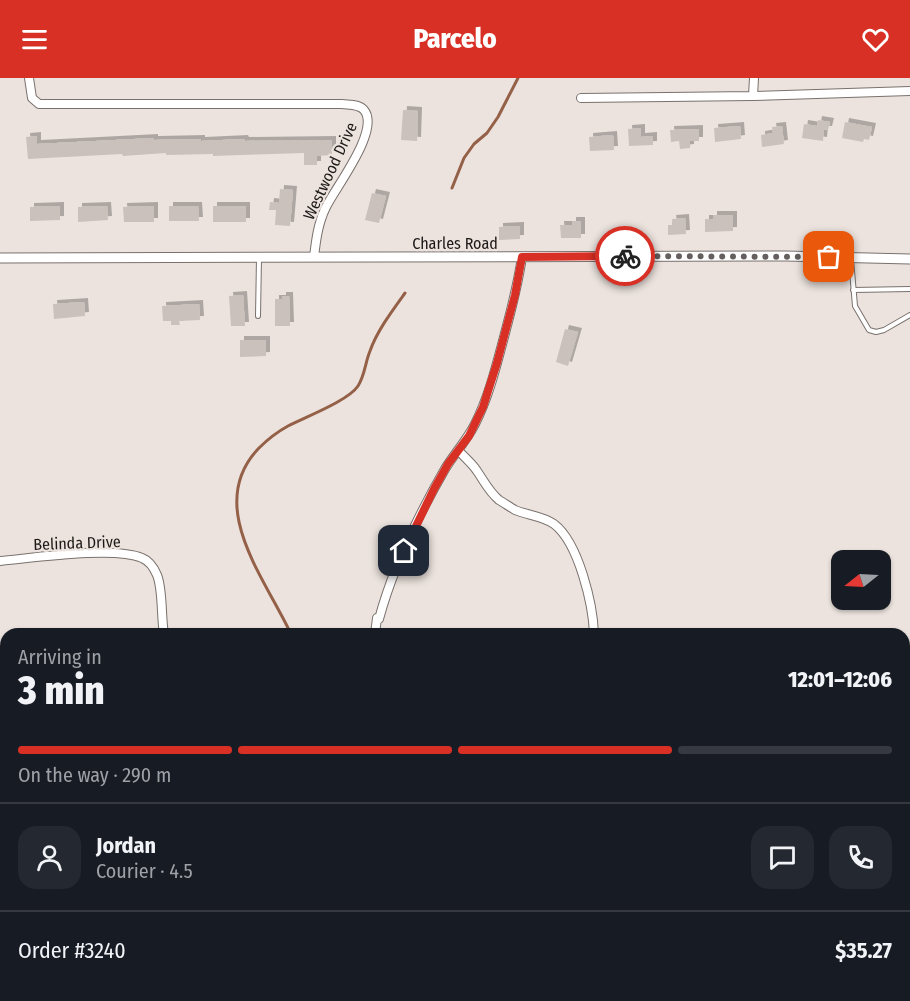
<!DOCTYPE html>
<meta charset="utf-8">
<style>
body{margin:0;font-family:"Fira Sans Condensed",sans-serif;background:#242831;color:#f1f3f6;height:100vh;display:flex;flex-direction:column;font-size:22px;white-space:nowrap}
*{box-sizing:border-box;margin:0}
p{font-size:20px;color:#9ea1a6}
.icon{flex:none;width:33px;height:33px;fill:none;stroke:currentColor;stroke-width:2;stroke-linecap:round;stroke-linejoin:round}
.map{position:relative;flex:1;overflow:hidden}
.sheet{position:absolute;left:0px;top:550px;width:910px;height:374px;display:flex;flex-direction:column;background:#171b24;border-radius:18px 18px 0 0;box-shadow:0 2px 4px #0004}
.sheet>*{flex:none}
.needle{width:39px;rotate:252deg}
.controls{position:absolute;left:831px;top:472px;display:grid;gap:12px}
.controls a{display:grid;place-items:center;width:60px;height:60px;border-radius:12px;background:#171b24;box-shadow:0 2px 4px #0004;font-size:30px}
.pin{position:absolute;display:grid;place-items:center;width:51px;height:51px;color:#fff;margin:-26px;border-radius:12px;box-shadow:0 3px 9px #0006}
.courier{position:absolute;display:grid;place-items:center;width:60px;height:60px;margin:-30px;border:4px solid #d93025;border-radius:50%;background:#fff;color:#222;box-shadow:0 2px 8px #0007}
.headline em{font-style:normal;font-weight:800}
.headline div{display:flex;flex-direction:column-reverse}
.headline{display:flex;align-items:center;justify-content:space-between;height:102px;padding:0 18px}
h1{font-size:39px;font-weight:800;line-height:45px}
.bar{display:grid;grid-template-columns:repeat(4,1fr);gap:9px 6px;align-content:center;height:72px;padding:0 18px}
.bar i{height:8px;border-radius:4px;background:#363941}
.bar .active{background:#d93025}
.bar p{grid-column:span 4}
.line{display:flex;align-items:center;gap:15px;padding:0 18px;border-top:2px solid #363941}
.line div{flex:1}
.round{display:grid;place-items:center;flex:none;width:63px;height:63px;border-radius:18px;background:#242831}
header{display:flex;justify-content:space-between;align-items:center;height:78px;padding:0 18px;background:#d93025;color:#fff;font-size:27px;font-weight:800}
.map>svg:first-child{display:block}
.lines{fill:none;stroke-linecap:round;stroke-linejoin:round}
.stream{stroke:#946047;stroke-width:3}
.building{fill:#cac1bd;filter:url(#shadow)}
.service-casing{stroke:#79716d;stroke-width:6}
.minor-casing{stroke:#79716d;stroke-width:10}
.tertiary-casing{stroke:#79716d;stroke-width:11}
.service{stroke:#fff;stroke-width:4}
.minor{stroke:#fff;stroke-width:8}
.tertiary{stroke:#fff;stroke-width:9}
.done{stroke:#65605d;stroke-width:6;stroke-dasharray:0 10.8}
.route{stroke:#d93025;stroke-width:8}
.labels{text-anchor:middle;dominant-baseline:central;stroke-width:4.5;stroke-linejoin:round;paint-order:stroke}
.street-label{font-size:16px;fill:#1c1917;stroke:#ece3de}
</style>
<header><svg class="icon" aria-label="menu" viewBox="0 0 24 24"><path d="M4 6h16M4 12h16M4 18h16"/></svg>Parcelo<svg class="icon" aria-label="heart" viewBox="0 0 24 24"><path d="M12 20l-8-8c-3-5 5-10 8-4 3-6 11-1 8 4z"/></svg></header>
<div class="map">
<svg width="910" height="923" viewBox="0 0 910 923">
<defs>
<filter id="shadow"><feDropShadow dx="4" dy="-4" stdDeviation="0" flood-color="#0004"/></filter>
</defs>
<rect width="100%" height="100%" fill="#ece3de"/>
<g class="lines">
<path class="stream" d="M452 110 464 80 474 66 487 55 498 39 518 0
M291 556C265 500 204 427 259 370 267 362 277 354 288 348 305 339 348 323 358 308 365 297 365 285 370 273 377 253 392 233 405 215
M904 800 910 803
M116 918 120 923
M654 923V918"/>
</g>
<path class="building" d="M403 32 418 33 417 63 401 62Z
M818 42 830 44 828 52H824L823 63 802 60 804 46 817 48Z
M845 44 872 49 869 62 864 61 863 64 842 60Z
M740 48 741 61 715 64 714 50Z
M782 48 784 66 762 69 761 57 773 55 772 49Z
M641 50V59L653 58V67L629 68 628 51Z
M699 51V63H690V70L680 71 679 63 671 64 670 52Z
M613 57 614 72 590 73 589 59Z
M37 58V66L154 60V62L201 61V63L244 61 245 63 332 62V77L317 78V87H304V75L213 78V76L166 77V75L123 78 122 76 28 81 26 59Z
M280 111 293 112 290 148 275 147 276 132H269L270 124 279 125Z
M372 115 386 118 379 145 365 142Z
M60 128V142L30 143V129Z
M107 128 108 142 78 144V129Z
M154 128V144H124L123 129Z
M169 128H198L199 143H169Z
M213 128H246V144H213Z
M713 137H733V153L705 154V141H713Z
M685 140 686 156 668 157V147H673L672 141Z
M572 143H581V160H561L560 147H572Z
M520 148V161L499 162V149Z
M243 217 245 248H231L229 218Z
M282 218H289L290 248H275V221H282Z
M84 224 85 238 54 241 53 226Z
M199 226 200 242 179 243 180 247H171V243H163L162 228Z
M565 251 578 254 568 288 556 284Z
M240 262H266V278L240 279Z"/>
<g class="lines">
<g class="service-casing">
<path id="service" d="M851 181 855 228 869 252 876 254 884 252 910 237
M853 212 910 211
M258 238 259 180"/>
</g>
<g class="minor-casing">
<path id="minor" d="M29 0 32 20 39 26H342C350 27 359 26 364 32 381 52 335 110 326 129 318 145 316 162 314 179
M753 18 754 0
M581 20 753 18 910 13
M458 372C464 379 472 385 477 393 484 403 489 414 499 422 504 425 510 429 515 432 527 437 543 438 554 446 579 465 593 527 594 556
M0 483C33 480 114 468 142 480 150 483 154 490 157 497 163 511 161 540 164 556
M375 556 377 540 379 541C393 489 418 438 445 391 454 376 467 362 475 346 489 318 496 289 504 259 511 233 518 206 522 179
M0 617 6 619"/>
</g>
<g class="tertiary-casing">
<path id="tertiary" d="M0 180 785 178 910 181"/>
</g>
<use href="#service" class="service"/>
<use href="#minor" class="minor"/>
<use href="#tertiary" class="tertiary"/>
</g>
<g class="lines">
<path class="done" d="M625 178 829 179"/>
<path class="route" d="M404 473 434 411 448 386 469 358 483 329 497 285 515 217 522 179 625 178"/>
</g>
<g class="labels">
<g class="street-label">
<text transform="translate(330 93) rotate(-65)">Westwood Drive</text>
<text x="455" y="165">Charles Road</text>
<text transform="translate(77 465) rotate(-2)">Belinda Drive</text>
</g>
</g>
</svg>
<div class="controls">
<a><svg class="needle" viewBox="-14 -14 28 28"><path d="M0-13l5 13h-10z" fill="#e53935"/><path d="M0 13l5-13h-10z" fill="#9ea1a6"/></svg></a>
</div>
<div class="pin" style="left:829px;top:179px;background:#ea580c"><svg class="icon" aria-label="bag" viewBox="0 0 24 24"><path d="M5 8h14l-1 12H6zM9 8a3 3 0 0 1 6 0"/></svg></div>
<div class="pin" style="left:404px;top:473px;background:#1f2937"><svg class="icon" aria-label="home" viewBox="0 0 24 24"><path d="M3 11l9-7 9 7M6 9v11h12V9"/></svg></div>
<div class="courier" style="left:625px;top:178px"><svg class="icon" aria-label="bike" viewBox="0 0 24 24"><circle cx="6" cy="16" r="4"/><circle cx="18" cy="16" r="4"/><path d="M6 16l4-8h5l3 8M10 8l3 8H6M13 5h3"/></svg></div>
<section class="sheet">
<div class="headline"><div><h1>3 min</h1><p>Arriving in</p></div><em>12:01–12:06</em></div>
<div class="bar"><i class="active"></i><i class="active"></i><i class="active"></i><i></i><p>On the way · 290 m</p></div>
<div class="line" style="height:108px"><a class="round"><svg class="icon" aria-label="person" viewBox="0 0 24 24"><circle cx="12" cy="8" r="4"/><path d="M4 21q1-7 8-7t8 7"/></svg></a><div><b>Jordan</b><p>Courier · 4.5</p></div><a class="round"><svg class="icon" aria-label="chat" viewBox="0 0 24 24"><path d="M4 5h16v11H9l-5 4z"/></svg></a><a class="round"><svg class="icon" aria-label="phone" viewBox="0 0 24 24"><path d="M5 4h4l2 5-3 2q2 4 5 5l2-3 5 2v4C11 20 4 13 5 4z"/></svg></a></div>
<div class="line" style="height:78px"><div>Order #3240</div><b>$35.27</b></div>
</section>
</div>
